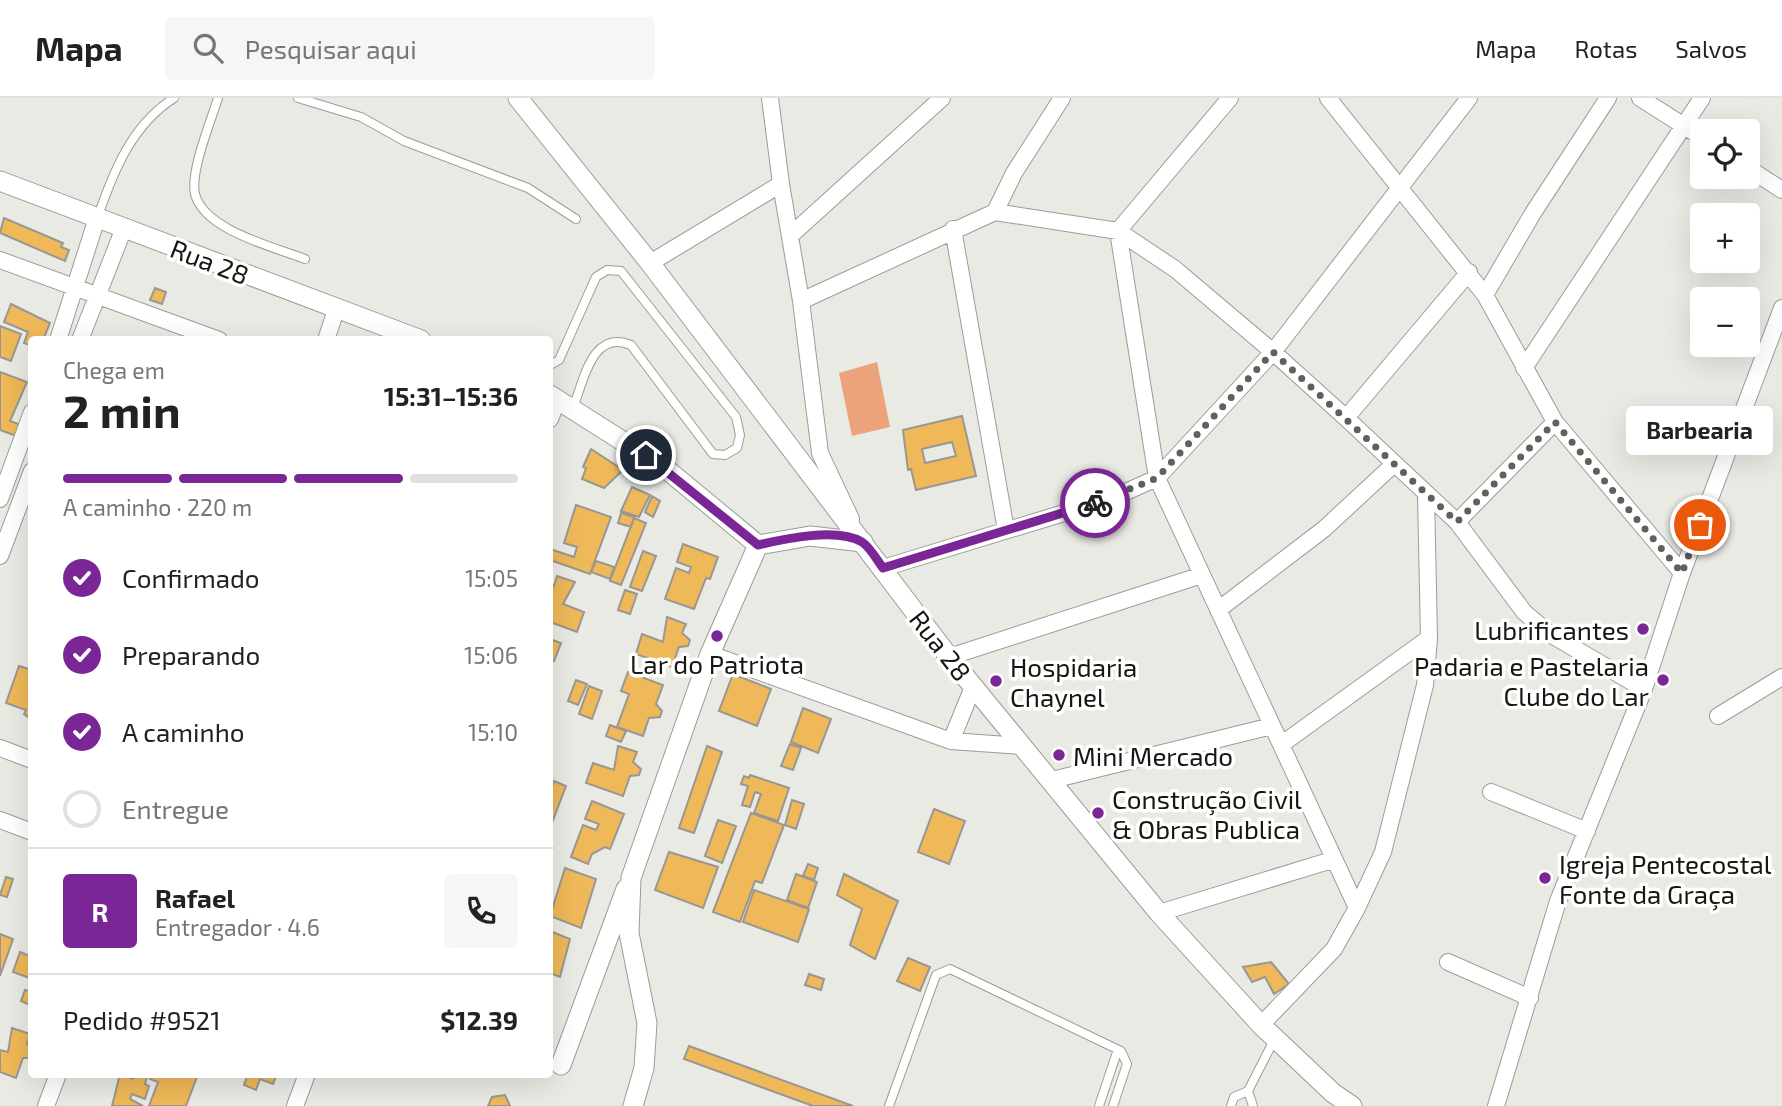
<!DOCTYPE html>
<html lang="pt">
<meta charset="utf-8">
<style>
body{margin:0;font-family:"Exo 2",sans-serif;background:#f6f6f6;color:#222;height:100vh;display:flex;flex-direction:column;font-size:26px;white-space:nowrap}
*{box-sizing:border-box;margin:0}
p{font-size:23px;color:#767676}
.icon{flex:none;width:38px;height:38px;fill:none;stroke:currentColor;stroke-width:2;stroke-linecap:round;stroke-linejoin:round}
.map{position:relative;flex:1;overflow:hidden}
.side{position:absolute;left:28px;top:238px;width:525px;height:742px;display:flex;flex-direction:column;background:#fff;border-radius:7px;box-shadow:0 7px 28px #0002}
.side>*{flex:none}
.tools{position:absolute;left:1690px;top:21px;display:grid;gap:14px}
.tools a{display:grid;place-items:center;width:70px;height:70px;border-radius:7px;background:#fff;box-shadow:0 7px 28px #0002;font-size:35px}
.pin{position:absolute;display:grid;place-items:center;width:60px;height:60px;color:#fff;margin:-30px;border:4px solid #fff;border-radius:50%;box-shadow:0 2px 7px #0007}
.courier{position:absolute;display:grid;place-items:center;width:70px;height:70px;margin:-35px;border:5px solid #7b2696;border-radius:50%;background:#fff;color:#222;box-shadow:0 2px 9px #0007}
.bubble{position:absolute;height:49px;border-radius:7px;background:#fff;box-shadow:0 7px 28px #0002;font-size:23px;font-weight:700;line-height:49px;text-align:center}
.summary em{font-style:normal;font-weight:700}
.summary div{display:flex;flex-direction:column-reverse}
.summary{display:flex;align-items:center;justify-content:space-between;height:119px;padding:0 35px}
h1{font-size:46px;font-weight:700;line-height:52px}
.bar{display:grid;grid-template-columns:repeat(4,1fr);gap:10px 7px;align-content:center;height:84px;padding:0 35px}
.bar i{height:9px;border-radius:5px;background:#e0e0e0}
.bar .active{background:#7b2696}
.bar p{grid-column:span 4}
.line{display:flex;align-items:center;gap:18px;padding:0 35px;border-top:2px solid #e0e0e0}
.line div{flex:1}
.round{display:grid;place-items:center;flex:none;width:74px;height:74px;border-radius:7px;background:#f6f6f6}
ol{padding:0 35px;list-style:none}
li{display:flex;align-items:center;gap:21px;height:77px}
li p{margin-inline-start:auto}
li .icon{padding:7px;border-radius:50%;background:#7b2696;color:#fff;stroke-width:4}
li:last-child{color:#767676}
li i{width:38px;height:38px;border:4px solid #e0e0e0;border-radius:50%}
header{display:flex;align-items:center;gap:42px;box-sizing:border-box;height:98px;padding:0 35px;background:#fff;border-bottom:2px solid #e0e0e0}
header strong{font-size:33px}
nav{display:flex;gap:38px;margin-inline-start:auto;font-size:24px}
.search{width:490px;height:63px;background:#f6f6f6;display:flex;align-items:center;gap:18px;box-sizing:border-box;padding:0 24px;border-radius:7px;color:#767676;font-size:26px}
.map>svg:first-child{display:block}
.green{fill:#eca37c}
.building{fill:#efb858;stroke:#9a9792;stroke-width:2;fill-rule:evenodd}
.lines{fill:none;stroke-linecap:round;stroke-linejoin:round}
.service-casing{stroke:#9c9c97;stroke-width:10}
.minor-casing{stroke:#9c9c97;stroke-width:18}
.tertiary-casing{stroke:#9c9c97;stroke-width:21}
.service{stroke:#fff;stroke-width:8}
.minor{stroke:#fff;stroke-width:16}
.tertiary{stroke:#fff;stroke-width:19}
.done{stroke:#60605d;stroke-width:7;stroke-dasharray:0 12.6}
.route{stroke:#7b2696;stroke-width:9}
.poi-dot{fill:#7b2696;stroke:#fffffe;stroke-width:2.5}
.labels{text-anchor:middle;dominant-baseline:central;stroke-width:7;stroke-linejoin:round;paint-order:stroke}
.street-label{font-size:26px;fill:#161614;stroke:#fffffe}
.poi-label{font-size:26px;fill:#161614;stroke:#fffffe;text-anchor:start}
</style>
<header>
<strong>Mapa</strong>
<div class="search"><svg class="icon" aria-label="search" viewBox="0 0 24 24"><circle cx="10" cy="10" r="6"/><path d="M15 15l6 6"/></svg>Pesquisar aqui</div>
<nav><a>Mapa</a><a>Rotas</a><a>Salvos</a></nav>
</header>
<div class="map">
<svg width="1782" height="1008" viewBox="0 0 1782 1008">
<rect width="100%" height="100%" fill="#e9eae4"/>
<path class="green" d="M877 264 890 329 852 338 839 275Z"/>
<path class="building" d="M4 120 63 145 61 149 69 152 65 163 0 135Z
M155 190 166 194 162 206 150 202Z
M11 206 50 225 43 242H32V248L24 245 28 234 4 224Z
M0 228 21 236 11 263 0 259Z
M0 274 27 284 10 323 24 328 19 339 0 332Z
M962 318 976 378 916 392 911 371 908 372 903 332ZM952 344 956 358 925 365 922 351Z
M591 351 623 372 604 390 582 381 586 370 583 369Z
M632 389 650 397 639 419 621 413Z
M652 398 660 403 653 419 645 414Z
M576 407 611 419 590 476 550 462V451L574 459 577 449 564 445Z
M621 415 634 419 631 429 618 425Z
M634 420 646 425 621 487 610 483Z
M683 446 718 459 710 481 706 480 694 511 665 501 676 470 689 475 691 469 677 464Z
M643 453 656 458 642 493 630 489Z
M596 463 614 469 610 481 591 474Z
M557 478 575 484 563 506 584 514 577 534 550 524V486L554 488Z
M625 492 637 496 630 516 618 512Z
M667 519 686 526 682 535 690 542 688 548 679 549 672 569 636 556 642 536 663 544Z
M550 541 561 545 554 563 550 561Z
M19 568 32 572V622L24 616 26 612 6 605Z
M628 574 663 587 656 606 662 613 660 619 649 620 643 638 617 629 629 596 621 593Z
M733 576 771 591 757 628 719 613Z
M576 582 587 586 578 607 568 603Z
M589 588 602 593 592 621 579 616Z
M803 610 831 621 818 655 791 644Z
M610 627 626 633 621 644 606 638Z
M790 646 801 650 793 672 781 668Z
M618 648 637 654 633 664 641 671 639 677 630 678 623 698 586 685 593 665 614 672Z
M707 648 722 654 694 735 679 730Z
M750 677 789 690 778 723 754 715 761 696 755 694 750 709 742 707 748 688 741 686 744 678 749 680Z
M554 683 566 688 550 730V695Z
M792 702 804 706 796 731 785 727Z
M592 703 624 716 610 751 605 749 592 756 588 766 571 759 583 727 596 732 599 726 585 721Z
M934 711 965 723 949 766 918 754Z
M751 715 784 727 762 785 755 783 740 824 713 814Z
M718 722 736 728 722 765 705 758Z
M669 754 718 769 703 810 655 792Z
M808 766 818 770 814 782 803 778Z
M565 770 596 781 581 830 550 818Z
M796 776 817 784 808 810 787 802Z
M844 776 898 803 875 861 850 847 862 811 837 797Z
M6 779 13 781 7 799 0 797Z
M754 792 809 811 798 844 743 824Z
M550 833 570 841 560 879 550 875Z
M0 836 13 841 0 878Z
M20 854 32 859V881L13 874Z
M908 860 930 869 920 893 897 883Z
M1271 864 1289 886 1274 896 1265 879 1252 884 1243 869Z
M809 876 824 881 821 892 805 887Z
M32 887V908L21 903 25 892 29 893Z
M12 930 30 936 27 946 32 947V960H23L16 980 0 974V952L8 954Z
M689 948 853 1008H813L684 961Z
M120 976 133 981 134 976H148L145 986 149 988 145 1001 132 996 130 1001 143 1008H112Z
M152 976 197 979 186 1008H149L158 984 150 981Z
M248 976H277L273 986 260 981 256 992 244 987Z
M505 997 510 1008H488L492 999Z"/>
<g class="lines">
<g class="service-casing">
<path id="service" d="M218 0C211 23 190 73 195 96 204 132 274 149 305 161
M298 0 361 19 404 43 528 90 576 121
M98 118C114 72 132 27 174 0
M550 267 559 262 596 179 607 172 621 173 736 319 740 337 737 350 725 357 713 356 631 247C592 231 584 282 573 310
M1248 993 1253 1008
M889 1008 936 877 950 871 1121 953 1127 966 1113 1008
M1099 1008 1116 957 1121 953
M1231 1008 1234 999 1248 993 1275 940"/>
</g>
<g class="minor-casing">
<path id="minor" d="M770 0 781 86 801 203 820 355 851 421
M1230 0 1118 133 1157 380 1357 810
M1328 0 1485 197 1555 324 1682 475
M1640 0 1703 40
M1748 70 1782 92
M995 114 1014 75 1062 0
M953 131 1006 432
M791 137 942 0
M0 162 219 242
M650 165 781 86
M1485 197 1533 115 1608 0
M801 203 995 114 1118 133 1175 171 1273 254 1346 320 1457 424 1524 514 1550 536 1644 591
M58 242 97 120
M80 242 124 130
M326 242 337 209
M1524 270 1702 0
M1346 320 1469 174
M550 321 558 301
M0 401 32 314
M1457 424 1555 324
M0 458 32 373
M883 470 1110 401 1157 380 1273 254 1469 0
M1218 512 1324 431 1393 367
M710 556 951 643 1021 648
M949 559 1202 477
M1718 618 1782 579
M951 643 973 589
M1282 646 1429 540
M0 650 32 662
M1052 682 1272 628
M1491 694 1587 733
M0 722 32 734
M1159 815 1332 762
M1448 864 1530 900
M1261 927 1334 851 1357 810 1383 754 1425 587 1429 540 1426 396
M46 1008 58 976
M295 1008 307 976
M1496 1008 1558 803 1644 591 1682 475 1782 210"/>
</g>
<g class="tertiary-casing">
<path id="tertiary" d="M518 0 650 165 949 559 1159 815 1261 927 1333 995 1352 1008
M0 83 421 242
M550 297 665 370 758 447
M758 447 810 438 863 444
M561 967 626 791
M633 1008 644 970 647 925 629 835 631 780 710 556 758 447"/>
</g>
<use href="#service" class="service"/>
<use href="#minor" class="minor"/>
<use href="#tertiary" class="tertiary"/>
</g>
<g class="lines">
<path class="done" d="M1095 405 1157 380 1273 254 1457 424 1555 324 1682 475 1700 427"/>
<path class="route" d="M646 357 758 447C784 441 837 429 862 444 870 449 877 462 883 470L1095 405"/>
</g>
<g class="poi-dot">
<circle cx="1643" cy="531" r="7"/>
<circle cx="717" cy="538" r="7"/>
<circle cx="1663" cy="582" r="7"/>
<circle cx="996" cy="583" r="7"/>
<circle cx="1059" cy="657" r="7"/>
<circle cx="1098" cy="715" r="7"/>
<circle cx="1545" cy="780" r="7"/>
</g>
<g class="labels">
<g class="street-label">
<text transform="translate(210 163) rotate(21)">Rua 28</text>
<text transform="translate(941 547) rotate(52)">Rua 28</text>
</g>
<g class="poi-label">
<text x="1629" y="531" text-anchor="end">Lubrificantes</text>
<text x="717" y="565" text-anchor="middle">Lar do Patriota</text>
<text x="1649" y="567" text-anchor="end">Padaria e Pastelaria<tspan x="1649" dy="30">Clube do Lar</tspan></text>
<text x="1010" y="568">Hospidaria<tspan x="1010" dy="30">Chaynel</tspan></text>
<text x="1073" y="657">Mini Mercado</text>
<text x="1112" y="700">Construção Civil<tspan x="1112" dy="30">&amp; Obras Publica</tspan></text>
<text x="1559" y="765">Igreja Pentecostal<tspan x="1559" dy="30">Fonte da Graça</tspan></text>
</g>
</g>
</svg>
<div class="tools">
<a><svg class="icon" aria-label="locate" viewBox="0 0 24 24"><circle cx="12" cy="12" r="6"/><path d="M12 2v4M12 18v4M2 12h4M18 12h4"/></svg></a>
<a>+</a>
<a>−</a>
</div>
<div class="pin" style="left:1700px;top:427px;background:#ea580c"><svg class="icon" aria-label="bag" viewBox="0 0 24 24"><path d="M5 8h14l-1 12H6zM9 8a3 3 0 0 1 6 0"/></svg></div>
<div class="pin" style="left:646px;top:357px;background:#1f2937"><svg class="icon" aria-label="home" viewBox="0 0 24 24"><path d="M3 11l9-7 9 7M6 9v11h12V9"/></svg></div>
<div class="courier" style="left:1095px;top:405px"><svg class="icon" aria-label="bike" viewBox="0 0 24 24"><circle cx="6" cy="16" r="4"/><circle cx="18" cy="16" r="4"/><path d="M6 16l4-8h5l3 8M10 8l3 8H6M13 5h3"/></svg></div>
<div class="bubble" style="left:1626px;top:308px;width:147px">Barbearia</div>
<section class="side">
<div class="summary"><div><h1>2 min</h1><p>Chega em</p></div><em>15:31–15:36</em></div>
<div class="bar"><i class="active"></i><i class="active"></i><i class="active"></i><i></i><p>A caminho · 220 m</p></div>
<ol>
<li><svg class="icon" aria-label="check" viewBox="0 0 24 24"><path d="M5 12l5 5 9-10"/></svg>Confirmado<p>15:05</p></li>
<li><svg class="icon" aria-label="check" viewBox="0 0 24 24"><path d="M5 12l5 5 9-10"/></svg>Preparando<p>15:06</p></li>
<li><svg class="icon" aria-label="check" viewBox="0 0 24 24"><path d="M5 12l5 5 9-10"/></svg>A caminho<p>15:10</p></li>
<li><i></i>Entregue</li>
</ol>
<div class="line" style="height:126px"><b class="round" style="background:#7b2696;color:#fff">R</b><div><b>Rafael</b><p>Entregador · 4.6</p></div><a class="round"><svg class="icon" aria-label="phone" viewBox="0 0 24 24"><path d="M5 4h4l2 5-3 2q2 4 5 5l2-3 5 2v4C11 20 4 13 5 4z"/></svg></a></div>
<div class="line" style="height:91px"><div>Pedido #9521</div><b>$12.39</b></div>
</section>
</div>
